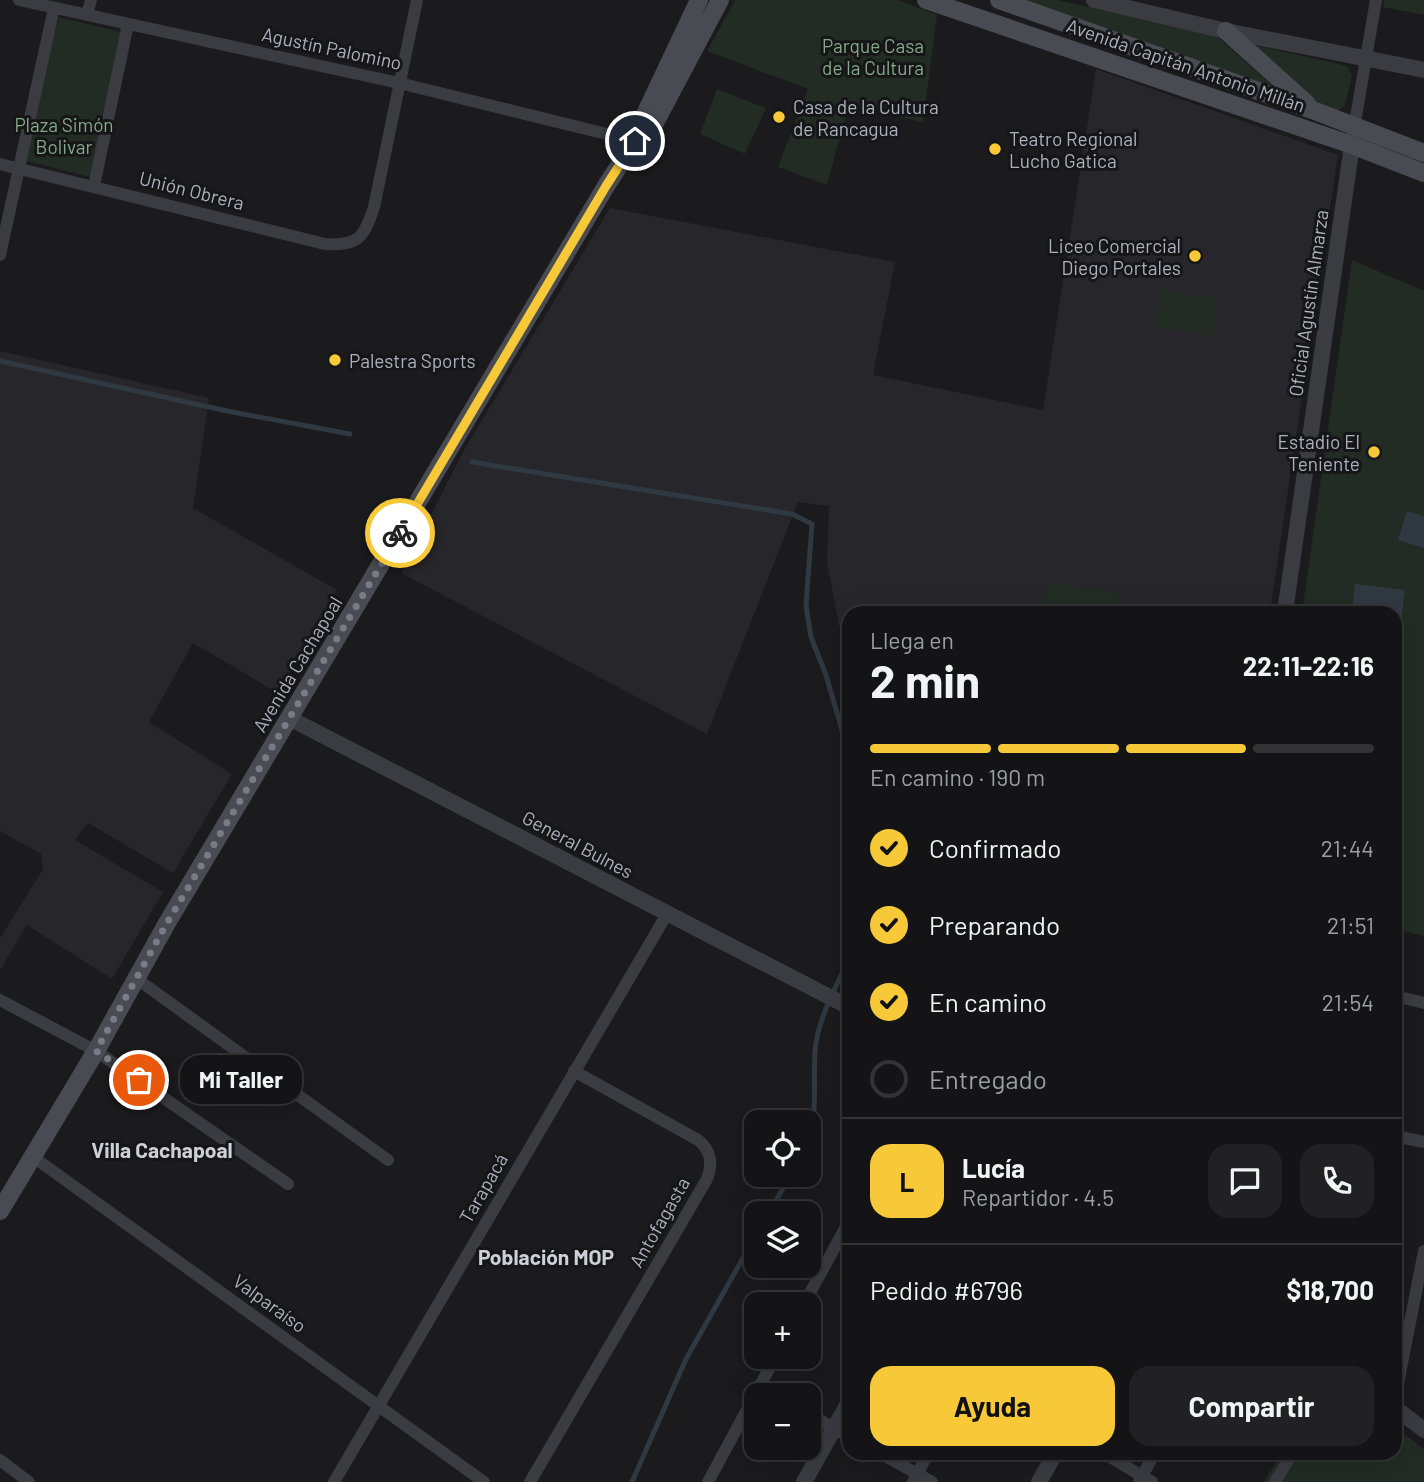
<!DOCTYPE html>
<html lang="es">
<meta charset="utf-8">
<style>
body{margin:0;font-family:Barlow,sans-serif;background:#212123;color:#f1f3f6;height:100vh;display:flex;flex-direction:column;font-size:26px;white-space:nowrap}
*{box-sizing:border-box;margin:0}
p{font-size:23px;color:#9d9ea1}
.icon{flex:none;width:38px;height:38px;fill:none;stroke:currentColor;stroke-width:2;stroke-linecap:round;stroke-linejoin:round}
.map{position:relative;flex:1;overflow:hidden}
.details{position:absolute;left:842px;top:606px;width:560px;height:854px;display:flex;flex-direction:column;background:#141416;border-radius:21px;box-shadow:0 7px 28px #0002,0 0 0 2px #333335}
.details>*{flex:none}
.tools{position:absolute;left:744px;top:1110px;display:grid;gap:14px}
.tools a{display:grid;place-items:center;width:77px;height:77px;border-radius:14px;background:#141416;box-shadow:0 7px 28px #0002,0 0 0 2px #333335;font-size:35px}
.pin{position:absolute;display:grid;place-items:center;width:60px;height:60px;color:#fff;margin:-30px;border:4px solid #fff;border-radius:50%;box-shadow:0 2px 7px #0007}
.courier{position:absolute;display:grid;place-items:center;width:70px;height:70px;margin:-35px;border:5px solid #f7c939;border-radius:50%;background:#fff;color:#222;box-shadow:0 2px 9px #0007}
.bubble{position:absolute;height:49px;border-radius:21px;background:#141416;box-shadow:0 7px 28px #0002,0 0 0 2px #333335;font-size:23px;font-weight:700;line-height:49px;text-align:center}
.summary em{font-style:normal;font-weight:700}
.summary div{display:flex;flex-direction:column-reverse}
.summary{display:flex;align-items:center;justify-content:space-between;height:119px;padding:0 28px}
h1{font-size:46px;font-weight:700;line-height:52px}
.bar{display:grid;grid-template-columns:repeat(4,1fr);gap:10px 7px;align-content:center;height:84px;padding:0 28px}
.bar i{height:9px;border-radius:5px;background:#333335}
.bar .selected{background:#f7c939}
.bar p{grid-column:span 4}
.line{display:flex;align-items:center;gap:18px;padding:0 28px;border-top:2px solid #333335}
.line div{flex:1}
.round{display:grid;place-items:center;flex:none;width:74px;height:74px;border-radius:21px;background:#212123}
ol{padding:0 28px;list-style:none}
li{display:flex;align-items:center;gap:21px;height:77px}
li p{margin-inline-start:auto}
li .icon{padding:7px;border-radius:50%;background:#f7c939;color:#111;stroke-width:4}
li:last-child{color:#9d9ea1}
li i{width:38px;height:38px;border:4px solid #333335;border-radius:50%}
.button{display:flex;gap:14px;margin-top:auto;padding:14px 28px}
.button a{flex:1;height:80px;border-radius:21px;background:#f7c939;color:#111;font-size:28px;font-weight:700;line-height:80px;text-align:center}
.button a+a{background:#212123;color:#f1f3f6}
.map>svg:first-child{display:block}
.built{fill:#27262a}
.green{fill:#222b24}
.water{fill:#303842}
.lines{fill:none;stroke-linecap:round;stroke-linejoin:round}
.stream{stroke:#303842;stroke-width:5}
.minor{stroke:#3b3c42;stroke-width:12}
.tertiary{stroke:#3b3c42;stroke-width:16}
.secondary{stroke:#494b52;stroke-width:18}
.done{stroke:#7a7c85;stroke-width:7;stroke-dasharray:0 12.6}
.route{stroke:#f7c939;stroke-width:9}
.poi-dot{fill:#f7c939;stroke:#161518;stroke-width:2.5}
.labels{text-anchor:middle;dominant-baseline:central;stroke-width:6;stroke-linejoin:round;paint-order:stroke}
.park-label{font-size:19px;fill:#84a889;stroke:#161518}
.street-label{font-size:19px;fill:#adb0bd;stroke:#161518}
.poi-label{font-size:19px;fill:#adb0bd;stroke:#161518;text-anchor:start}
.neighbourhood-label{font-size:21px;font-weight:bold;fill:#ced0d8;stroke:#161518}
</style>
<div class="map">
<svg width="1424" height="1482" viewBox="0 0 1424 1482">
<rect width="100%" height="100%" fill="#1b1a1d"/>
<path class="built" d="M1096 69 1338 155 1270 612H849V676L827 563 829 506 798 502 707 734 401 573 464 450 610 208 895 262 873 375 1043 410Z
M0 351 209 398 193 508 337 590 278 693 193 643 149 722 232 774 173 873 88 823 75 840 163 892 112 979 27 925 0 970V938L43 869 41 854 0 831Z"/>
<path class="green" d="M735 0H898L937 15 923 122 848 107 827 185 778 167 808 89 707 51Z
M1018 0H1057L1215 35 1274 87Z
M1384 0H1424V15L1383 7Z
M59 17 121 32 90 177 23 160Z
M1255 45 1347 66 1352 76 1345 105 1338 111 1318 106 1255 47Z
M717 89 766 108 745 154 700 134Z
M1352 260 1424 291V936L1395 929V612H1302Z
M1159 290 1219 299 1214 336 1154 326Z
M1046 583 1121 593 1118 612 1094 609 1093 612H1041Z
M1395 1427 1424 1449V1482H1264L1282 1453 1395 1452Z"/>
<path class="water" d="M1407 511 1424 516V548L1398 540Z
M1355 584 1405 590 1395 671V612H1352Z"/>
<g class="lines">
<path class="stream" d="M0 361 227 411 350 434
M472 462 792 514 812 524 806 605 811 637 826 675 849 754
M808 1139C818 1110 813 1082 815 1052 817 1020 836 987 849 959
M769 1213 791 1174
M632 1482 686 1359 756 1235"/>
<path class="minor" d="M19 0 399 83 635 141
M87 15 91 0
M1353 134 1376 0
M0 164 325 244C358 246 364 238 374 207L417 0
M94 186 128 24
M0 255 54 8
M137 979 388 1160
M1395 996 1424 1003
M0 1000 96 1051 288 1184
M1395 1136 1424 1142
M32 1156 484 1482
M804 1304 849 1221
M761 1385 778 1395
M1395 1399 1424 1251
M808 1413 849 1437
M878 1452 932 1482
M1102 1452 1152 1482
M0 1460 29 1482
M334 1482 667 914
M530 1482 707 1179C713 1164 711 1150 698 1140L574 1071
M708 1482 776 1356
M913 1482 929 1452
M1139 1482 1155 1452
M1275 1482 1293 1452"/>
<path class="tertiary" d="M1094 0 1226 31 1424 70
M1285 612 1352 145
M289 718 849 1007
M1395 1408 1424 1430
M804 1482 849 1402
M1039 1482 1056 1452"/>
<path class="secondary" d="M926 0 1352 145 1424 173
M999 0 1315 111 1424 153
M1226 31 1307 104
M635 141 649 134 720 0
M0 1211 96 1051 167 923 606 186 635 141 639 127 699 0"/>
</g>
<g class="lines">
<path class="done" d="M139 1080 96 1051 167 923 400 533"/>
<path class="route" d="M400 533 606 186 635 141"/>
</g>
<g class="poi-dot">
<circle cx="779" cy="117" r="7"/>
<circle cx="995" cy="149" r="7"/>
<circle cx="1195" cy="256" r="7"/>
<circle cx="335" cy="360" r="7"/>
<circle cx="1374" cy="452" r="7"/>
</g>
<g class="labels">
<g class="park-label">
<text x="873" y="45">Parque Casa<tspan x="873" dy="22">de la Cultura</tspan></text>
<text x="64" y="124">Plaza Simón<tspan x="64" dy="22">Bolivar</tspan></text>
</g>
<g class="street-label">
<text transform="translate(332 48) rotate(12)">Agustín Palomino</text>
<text transform="translate(1186 65) rotate(19)">Avenida Capitán Antonio Millán</text>
<text transform="translate(192 190) rotate(14)">Unión Obrera</text>
<text transform="translate(1308 303) rotate(-82)">Oficial Agustín Almarza</text>
<text transform="translate(297 664) rotate(-59)">Avenida Cachapoal</text>
<text transform="translate(578 844) rotate(28)">General Bulnes</text>
<text transform="translate(483 1188) rotate(-60)">Tarapacá</text>
<text transform="translate(659 1222) rotate(-60)">Antofagasta</text>
<text transform="translate(270 1303) rotate(36)">Valparaíso</text>
</g>
<g class="poi-label">
<text x="793" y="106">Casa de la Cultura<tspan x="793" dy="22">de Rancagua</tspan></text>
<text x="1009" y="138">Teatro Regional<tspan x="1009" dy="22">Lucho Gatica</tspan></text>
<text x="1181" y="245" text-anchor="end">Liceo Comercial<tspan x="1181" dy="22">Diego Portales</tspan></text>
<text x="349" y="360">Palestra Sports</text>
<text x="1360" y="441" text-anchor="end">Estadio El<tspan x="1360" dy="22">Teniente</tspan></text>
</g>
<g class="neighbourhood-label">
<text x="162" y="1149">Villa Cachapoal</text>
<text x="546" y="1256">Población MOP</text>
</g>
</g>
</svg>
<div class="tools">
<a><svg class="icon" aria-label="locate" viewBox="0 0 24 24"><circle cx="12" cy="12" r="6"/><path d="M12 2v4M12 18v4M2 12h4M18 12h4"/></svg></a>
<a><svg class="icon" aria-label="layers" viewBox="0 0 24 24"><path d="M12 4l9 5-9 5-9-5zM3 14l9 5 9-5"/></svg></a>
<a>+</a>
<a>−</a>
</div>
<div class="pin" style="left:139px;top:1080px;background:#ea580c"><svg class="icon" aria-label="bag" viewBox="0 0 24 24"><path d="M5 8h14l-1 12H6zM9 8a3 3 0 0 1 6 0"/></svg></div>
<div class="pin" style="left:635px;top:141px;background:#1f2937"><svg class="icon" aria-label="home" viewBox="0 0 24 24"><path d="M3 11l9-7 9 7M6 9v11h12V9"/></svg></div>
<div class="courier" style="left:400px;top:533px"><svg class="icon" aria-label="bike" viewBox="0 0 24 24"><circle cx="6" cy="16" r="4"/><circle cx="18" cy="16" r="4"/><path d="M6 16l4-8h5l3 8M10 8l3 8H6M13 5h3"/></svg></div>
<div class="bubble" style="left:180px;top:1055px;width:122px">Mi Taller</div>
<section class="details">
<div class="summary"><div><h1>2 min</h1><p>Llega en</p></div><em>22:11–22:16</em></div>
<div class="bar"><i class="selected"></i><i class="selected"></i><i class="selected"></i><i></i><p>En camino · 190 m</p></div>
<ol>
<li><svg class="icon" aria-label="check" viewBox="0 0 24 24"><path d="M5 12l5 5 9-10"/></svg>Confirmado<p>21:44</p></li>
<li><svg class="icon" aria-label="check" viewBox="0 0 24 24"><path d="M5 12l5 5 9-10"/></svg>Preparando<p>21:51</p></li>
<li><svg class="icon" aria-label="check" viewBox="0 0 24 24"><path d="M5 12l5 5 9-10"/></svg>En camino<p>21:54</p></li>
<li><i></i>Entregado</li>
</ol>
<div class="line" style="height:126px"><b class="round" style="background:#f7c939;color:#111">L</b><div><b>Lucía</b><p>Repartidor · 4.5</p></div><a class="round"><svg class="icon" aria-label="chat" viewBox="0 0 24 24"><path d="M4 5h16v11H9l-5 4z"/></svg></a><a class="round"><svg class="icon" aria-label="phone" viewBox="0 0 24 24"><path d="M5 4h4l2 5-3 2q2 4 5 5l2-3 5 2v4C11 20 4 13 5 4z"/></svg></a></div>
<div class="line" style="height:91px"><div>Pedido #6796</div><b>$18,700</b></div>
<div class="button"><a>Ayuda</a><a>Compartir</a></div>
</section>
</div>
